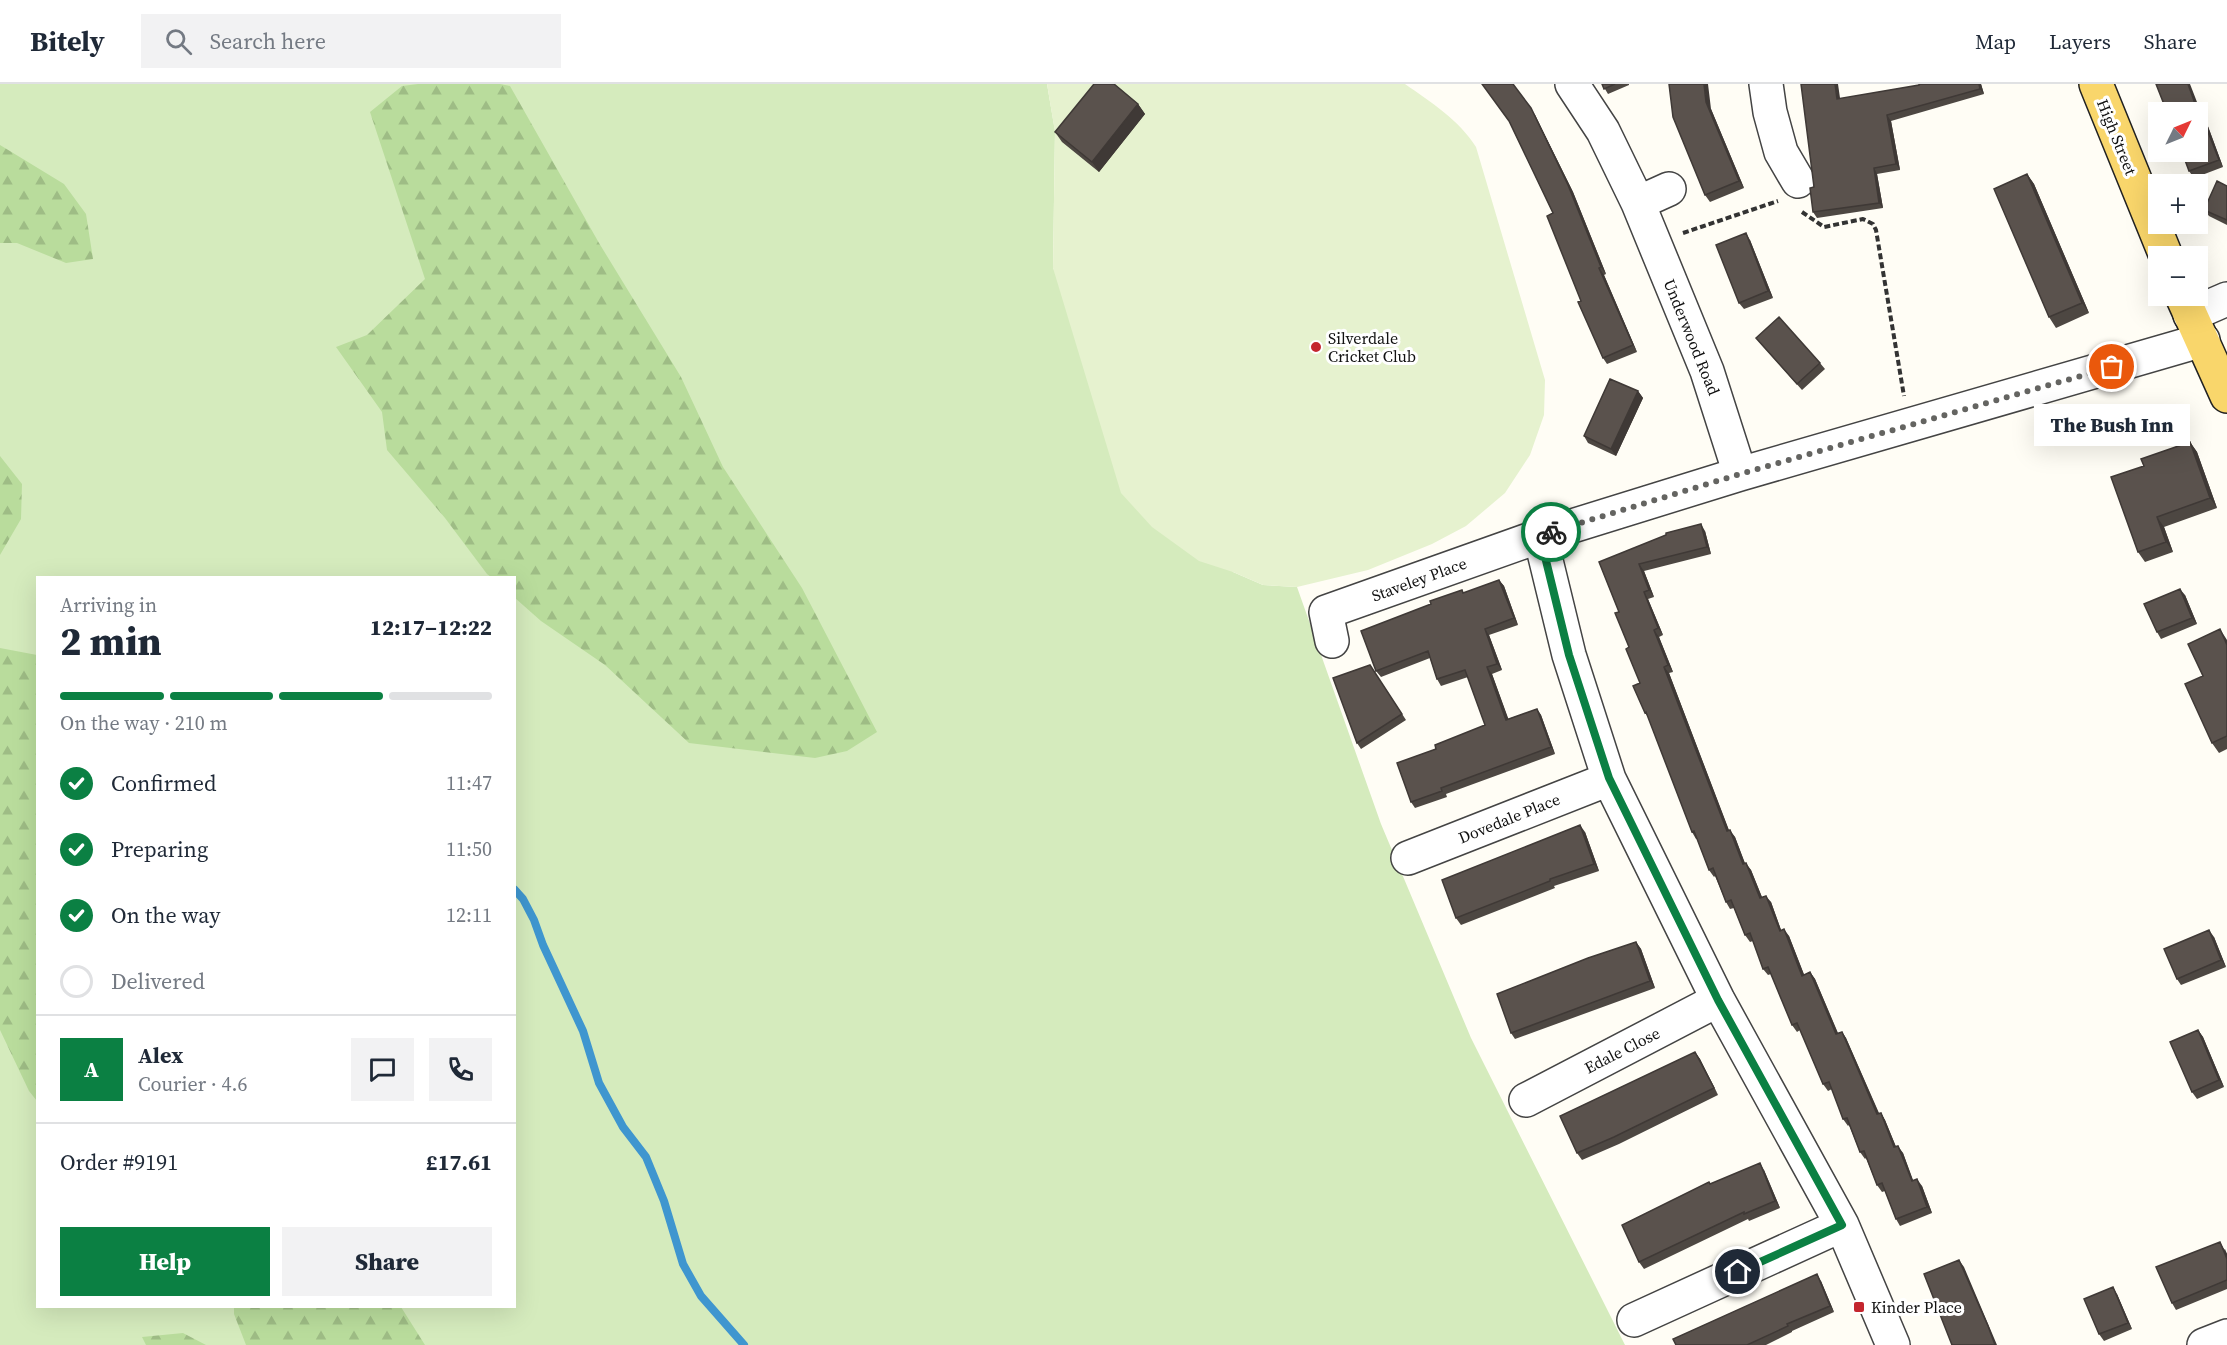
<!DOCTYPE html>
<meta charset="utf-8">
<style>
body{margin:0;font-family:"Source Serif 4",serif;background:#f2f2f3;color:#1f2937;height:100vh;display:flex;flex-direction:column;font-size:22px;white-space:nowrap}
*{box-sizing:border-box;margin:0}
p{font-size:20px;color:#747a83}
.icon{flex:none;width:33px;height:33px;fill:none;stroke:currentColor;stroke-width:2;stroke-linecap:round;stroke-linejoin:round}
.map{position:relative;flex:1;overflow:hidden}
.details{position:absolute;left:36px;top:492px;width:480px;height:732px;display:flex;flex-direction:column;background:#fff;border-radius:0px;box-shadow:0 6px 24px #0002}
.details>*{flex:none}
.needle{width:39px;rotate:47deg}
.controls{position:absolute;left:2148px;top:18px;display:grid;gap:12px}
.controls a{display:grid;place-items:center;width:60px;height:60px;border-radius:0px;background:#fff;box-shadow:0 6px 24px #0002;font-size:30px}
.pin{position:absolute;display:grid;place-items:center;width:51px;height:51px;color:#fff;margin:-26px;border:3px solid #fff;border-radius:50%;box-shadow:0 2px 6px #0007}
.courier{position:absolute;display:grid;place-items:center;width:60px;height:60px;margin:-30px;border:4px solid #0b8043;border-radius:50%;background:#fff;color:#222;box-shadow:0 2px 8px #0007}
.bubble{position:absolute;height:42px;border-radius:0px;background:#fff;box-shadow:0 6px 24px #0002;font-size:20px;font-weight:800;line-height:42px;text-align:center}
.head em{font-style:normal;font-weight:800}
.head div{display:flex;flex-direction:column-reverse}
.head{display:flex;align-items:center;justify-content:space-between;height:102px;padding:0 24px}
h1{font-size:39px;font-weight:800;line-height:45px}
.bar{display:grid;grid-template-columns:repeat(4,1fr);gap:9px 6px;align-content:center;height:72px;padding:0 24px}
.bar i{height:8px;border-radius:4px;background:#e0e1e3}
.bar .on{background:#0b8043}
.bar p{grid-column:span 4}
.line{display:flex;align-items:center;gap:15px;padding:0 24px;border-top:2px solid #e0e1e3}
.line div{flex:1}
.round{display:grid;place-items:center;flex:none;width:63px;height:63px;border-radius:0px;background:#f2f2f3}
ol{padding:0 24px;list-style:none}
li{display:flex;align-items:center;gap:18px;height:66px}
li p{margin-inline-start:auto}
li .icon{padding:6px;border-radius:50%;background:#0b8043;color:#fff;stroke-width:4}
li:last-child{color:#747a83}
li i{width:33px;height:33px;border:3px solid #e0e1e3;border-radius:50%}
.cta{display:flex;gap:12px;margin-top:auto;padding:12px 24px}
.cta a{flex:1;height:69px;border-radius:0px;background:#0b8043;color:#fff;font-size:24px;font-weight:800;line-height:69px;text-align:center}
.cta a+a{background:#f2f2f3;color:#1f2937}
header{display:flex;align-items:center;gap:36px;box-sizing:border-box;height:84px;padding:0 30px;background:#fff;border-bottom:2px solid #e0e1e3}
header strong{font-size:28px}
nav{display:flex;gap:33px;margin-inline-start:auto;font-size:21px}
.search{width:420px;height:54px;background:#f2f2f3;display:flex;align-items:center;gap:15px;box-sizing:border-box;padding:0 21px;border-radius:0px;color:#747a83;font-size:22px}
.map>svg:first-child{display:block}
.grass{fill:#d5ebbd;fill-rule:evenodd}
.forest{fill:url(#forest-firs)}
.pitch{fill:#e6f2cf}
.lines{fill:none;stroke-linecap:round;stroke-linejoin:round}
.stream{stroke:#3f96cf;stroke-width:8}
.minor-casing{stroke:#444;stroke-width:36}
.major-casing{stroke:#222;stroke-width:36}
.path{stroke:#333;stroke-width:4;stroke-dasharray:6 3;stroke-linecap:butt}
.minor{stroke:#fff;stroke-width:33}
.major{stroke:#f9d66b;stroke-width:33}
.wall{fill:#4d4742}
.shaded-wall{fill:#3f3936}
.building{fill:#5a524d;stroke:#3f3936;stroke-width:1.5}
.done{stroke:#646461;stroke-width:6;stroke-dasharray:0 10.8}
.route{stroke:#0b8043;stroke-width:8}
.poi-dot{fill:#c4262e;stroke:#fff;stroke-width:2}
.labels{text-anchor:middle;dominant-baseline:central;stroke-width:6;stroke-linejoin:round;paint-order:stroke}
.street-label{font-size:16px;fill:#111;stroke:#fff}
.poi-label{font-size:16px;fill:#111;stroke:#fff;text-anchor:start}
</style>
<header>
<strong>Bitely</strong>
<div class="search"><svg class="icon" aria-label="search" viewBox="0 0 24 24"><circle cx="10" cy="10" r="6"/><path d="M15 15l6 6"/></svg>Search here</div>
<nav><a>Map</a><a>Layers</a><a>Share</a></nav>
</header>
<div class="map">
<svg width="2227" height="1261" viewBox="0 0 2227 1261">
<defs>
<pattern id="forest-firs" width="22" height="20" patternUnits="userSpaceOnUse" patternTransform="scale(1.5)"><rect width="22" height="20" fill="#b9dc9c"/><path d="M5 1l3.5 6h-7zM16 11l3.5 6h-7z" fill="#9ebc85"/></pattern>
</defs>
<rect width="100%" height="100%" fill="#fffdf5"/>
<path class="grass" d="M0 0H1047L1055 47 1053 184 1233 488 1263 501 1297 503 1381 740 1471 954 1625 1261H0ZM38 494H514V1222H38Z"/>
<path class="forest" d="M418 0H500L510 2 599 159 681 293 723 383 802 504 877 648 847 667 815 674 689 659 605 581 541 537 515 514 514 494 491 493 487 490 445 434 387 366 382 328 336 263 367 251 425 195 370 28 402 2Z
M0 61 64 100 86 130 93 175 66 179 17 159H0Z
M0 372 22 400 21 435 0 471Z
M0 564 37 571V1017L29 1007 0 946Z
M234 1223H401L425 1261H246L234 1230Z
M183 1249 206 1261H146L142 1253Z"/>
<path class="pitch" d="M1047 0H1405C1431 18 1459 36 1476 63L1545 296 1544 331 1530 371 1505 409 1466 442 1432 460 1368 486 1297 503 1263 501 1233 488 1199 477 1152 443 1121 409 1053 184 1055 48Z"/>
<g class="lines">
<path class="stream" d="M514 805 523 815 534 836 543 861 583 947 599 999 623 1043 646 1073 664 1117 683 1180 701 1212 744 1261"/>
<g class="minor-casing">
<path id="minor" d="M1572 0 1603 47 1638 119 1707 287 1740 390
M1766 0 1770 28 1781 68 1798 97
M1638 119 1669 105
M2190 231 2227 215
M1332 557 1326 528 1540 452
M1408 774 1609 695
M1526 1016 1718 916
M1634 1236 1842 1141
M1893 1261 1842 1141 1718 916 1609 695 1569 571 1540 452 1740 390 2203 256
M2204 1261 2227 1252"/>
</g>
<g class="major-casing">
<path id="major" d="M2096 0 2166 172
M2182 212 2227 312"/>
</g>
<path class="path" d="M1802 128 1824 143 1863 135 1873 140 1876 146 1904 312
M1683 149 1778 117"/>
<use href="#minor" class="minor"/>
<use href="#major" class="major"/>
</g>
<path class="wall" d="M1602 0H1629V1L1608 10Z
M1919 0H1981L1984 10 1891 37 1900 86 1877 90 1883 124 1817 134 1813 128 1814 103 1840 15 1919 1Z
M1138 20 1145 30 1099 88 1062 58 1055 48Z
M1711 25 1744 104 1710 118 1705 111Z
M1535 31 1573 108 1606 190 1604 191 1637 268 1607 280 1603 274 1581 217 1553 129 1509 37Z
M2202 31 2206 37 2223 83 2194 94 2189 87Z
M2027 90 2034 100 2089 229 2056 244 2049 233Z
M2227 102V141L2209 132 2204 126Z
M1750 156 1773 214 1744 225 1739 219Z
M1756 254 1820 279 1825 285 1802 306 1761 260Z
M1638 307 1643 314 1616 372 1588 359 1584 352Z
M2190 358 2197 368 2217 424 2164 443 2173 468 2145 478 2138 468 2144 382Z
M1705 447 1711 470 1644 487 1654 513 1648 515 1663 551 1659 553 1673 588 1669 589 1729 747 1735 753 1745 780 1751 786 1762 813 1771 818 1781 846 1789 852 1804 891 1810 888 1815 895 1838 949 1842 948 1846 954 1879 1029H1881L1885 1036 1896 1063 1903 1069 1913 1097 1922 1102 1932 1129 1900 1142 1896 1135 1885 1107 1882 1108 1877 1101 1866 1074 1865 1075 1860 1068 1849 1041 1848 1042 1843 1035 1832 1005 1828 1007 1823 1000 1800 946 1797 948 1792 941 1771 890 1768 891 1763 885 1753 857 1750 858 1745 851 1734 824 1730 825 1726 818 1715 792 1714 793 1709 786 1697 755H1696L1692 748 1649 634 1645 629 1640 599 1619 528 1599 478Z
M1499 496 1504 502 1518 541 1489 551 1502 586 1492 590 1508 635 1537 625 1541 631 1555 670 1446 710 1447 713 1415 724 1411 718 1436 665 1485 641 1468 593 1441 602 1437 595 1430 574 1381 593 1376 587 1464 509Z
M2185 511 2197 540 2161 555 2157 548Z
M2227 556V665L2219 669 2212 659 2203 592Z
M1370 581 1406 636 1361 665 1357 659Z
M1585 748 1599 787 1554 802 1555 804 1461 841 1456 834Z
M2214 853 2226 883 2181 901 2177 895Z
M1636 858 1641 865 1655 904 1515 955 1511 949Z
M2198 946 2203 953 2224 1003 2197 1015 2192 1008Z
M1695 968 1700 975 1718 1011 1619 1060 1582 1076 1577 1069Z
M1764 1086 1780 1124 1749 1137 1748 1135 1644 1185 1639 1178Z
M2225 1165 2227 1170V1205L2176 1226 2172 1219Z
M1821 1197 1834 1228 1792 1247V1248L1766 1261H1676Z
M2117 1210 2132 1245 2104 1257 2099 1250Z"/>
<path class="shaded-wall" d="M1704 0H1708L1711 25 1744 104 1739 97 1706 18Z
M1835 0H1838L1841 21 1837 15Z
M1979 0H1981L1984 10 1980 5Z
M2188 0H2190L2202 31 2206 37 2223 83 2219 76 2199 31Z
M1138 20 1145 30 1099 88 1092 78Z
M1531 24 1535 31 1573 108 1606 190 1601 183Z
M1887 31 1891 37 1900 86 1896 80Z
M1874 84 1877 90 1883 124 1879 119Z
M2027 90 2034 100 2089 229 2082 219Z
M1746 149 1750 156 1773 214 1768 207Z
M1599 184 1604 191 1637 268 1633 261Z
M1638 307 1643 314 1616 372 1611 365Z
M2190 358 2197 368 2217 424 2210 414Z
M2157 433 2164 443 2173 468 2166 458Z
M1701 440 1705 447 1711 470 1707 463Z
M1639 480 1644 487 1654 513 1649 506Z
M1499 496 1504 502 1518 541 1514 534Z
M2180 505 2185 511 2197 540 2192 534Z
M1644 508 1648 515 1663 551 1658 544Z
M1485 545 1489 551 1502 586 1497 580Z
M2220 545 2227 556V561Z
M1654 546 1659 553 1673 588 1668 581Z
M1487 583 1492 590 1511 642 1506 636Z
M1664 583 1669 589 1732 754 1727 747Z
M1537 625 1541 631 1555 670 1551 663Z
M1580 741 1585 748 1599 787 1594 780Z
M1730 746 1735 753 1748 787 1743 780Z
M1746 779 1751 786 1765 821 1760 814Z
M1766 812 1771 818 1784 854 1780 847Z
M1784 845 1789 852 1807 898 1802 892Z
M2209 846 2214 853 2226 883 2221 876Z
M1636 858 1641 865 1655 904 1650 897Z
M1810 888 1815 895 1841 957 1836 950Z
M2198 946 2203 953 2224 1003 2219 996Z
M1842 948 1846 954 1882 1037 1877 1030Z
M1695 968 1700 975 1718 1011 1714 1004Z
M1881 1029 1885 1036 1899 1070 1894 1063Z
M1898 1062 1903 1069 1916 1104 1912 1097Z
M1760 1079 1764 1086 1780 1124 1775 1117Z
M1917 1095 1922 1102 1932 1129 1927 1123Z
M2220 1158 2227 1170V1175Z
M1959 1176 1964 1183 1997 1261H1995Z
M1817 1190 1821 1197 1834 1228 1830 1222Z
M2113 1203 2117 1210 2132 1245 2128 1239Z"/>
<path class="building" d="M1094 0H1114L1138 20 1092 78 1055 48Z
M1482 0H1513L1531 24 1568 101 1601 183 1599 184 1633 261 1603 274 1578 218 1581 217 1547 132 1553 129 1509 37Z
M1602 0H1615L1604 5Z
M1669 0H1704L1706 18 1739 97 1705 111 1673 33Z
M1801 0H1835L1837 15 1919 1V0H1979L1980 5 1887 31 1896 80 1874 84 1879 119 1813 128 1810 104 1814 103Z
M2156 0H2188L2199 31 2201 30 2219 76 2189 87 2182 68H2198V28H2167Z
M2027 90 2082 219 2049 233 1994 105Z
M2217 97 2227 102V136L2204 126Z
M1746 149 1768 207 1739 219 1716 161Z
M1779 233 1820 279 1797 300 1756 254Z
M1610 295 1638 307 1611 365 1584 352Z
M2190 358 2210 414 2157 433 2166 458 2138 468 2111 393 2144 382 2141 375Z
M1701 440 1707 463 1639 480 1649 506 1644 508 1658 544 1654 546 1668 581 1664 583 1727 747 1730 746 1743 780 1746 779 1760 814 1766 812 1780 847 1784 845 1802 892 1810 888 1836 950 1842 948 1877 1030 1881 1029 1894 1063 1898 1062 1912 1097 1917 1095 1927 1123 1896 1135 1882 1099 1877 1101 1864 1067 1860 1068 1847 1034 1843 1035 1829 998 1823 1000 1797 939 1792 941 1768 883 1763 885 1750 849 1745 851 1731 816 1726 818 1713 784 1709 786 1694 747 1692 748 1646 628 1645 629 1633 602 1640 599 1626 565 1629 563 1615 529 1619 528 1599 478 1666 451V449Z
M1499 496 1514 534 1485 545 1497 580 1487 583 1506 636 1537 625 1551 663 1441 704 1442 707 1411 718 1397 679 1436 665 1435 661 1485 641 1465 586 1437 595 1428 567 1376 587 1361 547 1431 520 1430 517 1462 506 1463 509Z
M2180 505 2192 534 2157 548 2144 520Z
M2220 545 2227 561V652L2212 659 2185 600 2203 592 2188 560Z
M1370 581 1402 630 1357 659 1333 594Z
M1580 741 1594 780 1550 795V797L1456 834 1442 796Z
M2209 846 2221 876 2177 895 2164 865Z
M1636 858 1650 897 1511 949 1497 910 1588 874Z
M2198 946 2219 996 2192 1008 2170 958Z
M1695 968 1714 1004 1614 1053 1577 1069 1560 1032Z
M1760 1079 1775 1117 1744 1130V1128L1639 1178 1622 1141 1709 1098 1710 1100Z
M2220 1158 2227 1175V1196L2172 1219 2156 1183Z
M1959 1176 1988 1242 1995 1261H1952L1924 1190Z
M1817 1190 1830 1222 1787 1240 1788 1242 1747 1261H1676L1673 1255Z
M2113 1203 2128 1239 2099 1250 2084 1215Z"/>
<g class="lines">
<path class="done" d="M1551 448 1740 390 2112 283"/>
<path class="route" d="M1551 448 1540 452 1569 571 1609 694 1718 916 1842 1141 1738 1188"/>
</g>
<g class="poi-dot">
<circle cx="1316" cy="263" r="6"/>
<rect x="1853" y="1217" width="12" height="12" rx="3"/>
</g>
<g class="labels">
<g class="street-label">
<text transform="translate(2117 53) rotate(68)">High Street</text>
<text transform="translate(1692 253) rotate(68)">Underwood Road</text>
<text transform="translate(1419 495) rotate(-20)">Staveley Place</text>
<text transform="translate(1509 734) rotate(-22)">Dovedale Place</text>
<text transform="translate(1622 966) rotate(-27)">Edale Close</text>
</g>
<g class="poi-label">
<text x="1328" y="254">Silverdale<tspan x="1328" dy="18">Cricket Club</tspan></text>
<text x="1871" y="1223">Kinder Place</text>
</g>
</g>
</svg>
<div class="controls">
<a><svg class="needle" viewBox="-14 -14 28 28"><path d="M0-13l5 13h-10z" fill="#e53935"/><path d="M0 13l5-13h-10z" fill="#747a83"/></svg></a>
<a>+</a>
<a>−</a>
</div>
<div class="pin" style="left:2112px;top:283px;background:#ea580c"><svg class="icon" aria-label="bag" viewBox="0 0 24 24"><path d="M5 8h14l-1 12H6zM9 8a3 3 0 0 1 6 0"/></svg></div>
<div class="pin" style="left:1738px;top:1188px;background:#1f2937"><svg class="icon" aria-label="home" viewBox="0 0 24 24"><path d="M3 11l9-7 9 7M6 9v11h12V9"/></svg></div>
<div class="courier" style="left:1551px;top:448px"><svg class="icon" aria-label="bike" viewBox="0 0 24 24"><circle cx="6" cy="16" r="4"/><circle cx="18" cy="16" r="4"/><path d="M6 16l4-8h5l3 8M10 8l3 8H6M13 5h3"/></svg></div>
<div class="bubble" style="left:2034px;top:320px;width:156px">The Bush Inn</div>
<section class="details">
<div class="head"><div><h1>2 min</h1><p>Arriving in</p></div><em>12:17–12:22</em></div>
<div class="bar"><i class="on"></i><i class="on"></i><i class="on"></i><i></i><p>On the way · 210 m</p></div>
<ol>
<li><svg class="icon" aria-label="check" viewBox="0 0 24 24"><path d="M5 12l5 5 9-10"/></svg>Confirmed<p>11:47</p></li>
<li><svg class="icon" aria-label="check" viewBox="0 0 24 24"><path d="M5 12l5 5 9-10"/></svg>Preparing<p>11:50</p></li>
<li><svg class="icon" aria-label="check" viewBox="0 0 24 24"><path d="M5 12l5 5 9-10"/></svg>On the way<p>12:11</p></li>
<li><i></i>Delivered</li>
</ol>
<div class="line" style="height:108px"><b class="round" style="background:#0b8043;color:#fff">A</b><div><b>Alex</b><p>Courier · 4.6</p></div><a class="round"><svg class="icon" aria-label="chat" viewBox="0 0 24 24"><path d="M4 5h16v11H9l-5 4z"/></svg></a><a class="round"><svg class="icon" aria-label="phone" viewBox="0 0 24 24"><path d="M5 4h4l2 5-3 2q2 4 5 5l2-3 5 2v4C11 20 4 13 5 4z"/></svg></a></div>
<div class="line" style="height:78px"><div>Order #9191</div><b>£17.61</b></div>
<div class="cta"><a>Help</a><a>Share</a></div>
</section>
</div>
